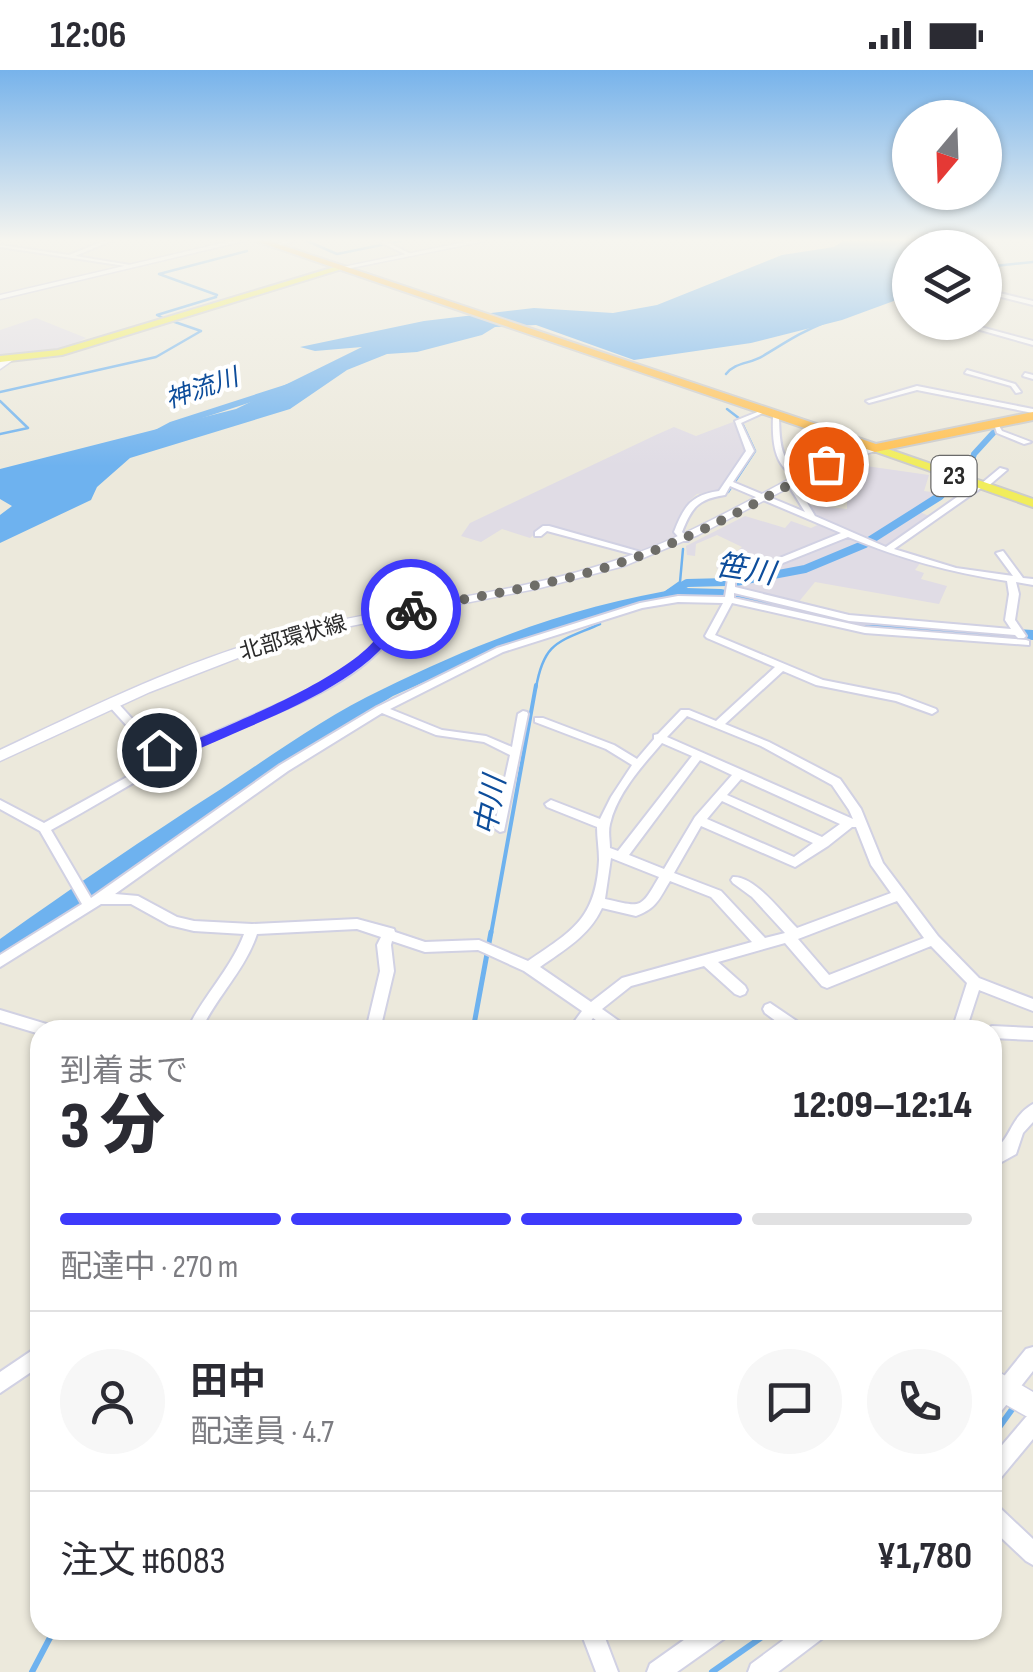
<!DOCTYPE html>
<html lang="ja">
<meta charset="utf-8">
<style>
body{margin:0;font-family:"Sofia Sans Condensed","Noto Sans JP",sans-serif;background:#f7f7f7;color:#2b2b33;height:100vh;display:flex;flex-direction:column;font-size:38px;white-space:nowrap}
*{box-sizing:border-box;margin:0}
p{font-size:32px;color:#7c7c81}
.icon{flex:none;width:55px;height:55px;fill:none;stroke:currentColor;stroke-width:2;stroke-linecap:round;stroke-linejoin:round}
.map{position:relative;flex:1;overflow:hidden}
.panel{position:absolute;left:30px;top:950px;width:972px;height:620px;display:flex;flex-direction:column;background:#fff;border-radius:30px;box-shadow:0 2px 8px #0004}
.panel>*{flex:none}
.needle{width:65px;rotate:199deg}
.controls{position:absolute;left:892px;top:30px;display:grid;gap:20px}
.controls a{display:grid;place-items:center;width:110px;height:110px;border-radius:50%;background:#fff;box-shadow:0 2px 8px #0004;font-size:50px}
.pin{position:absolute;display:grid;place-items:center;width:85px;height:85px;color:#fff;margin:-42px;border:5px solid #fff;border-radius:50%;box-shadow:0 2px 10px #0007}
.courier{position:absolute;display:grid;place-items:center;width:100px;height:100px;margin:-50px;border:8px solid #3e3afb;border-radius:50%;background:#fff;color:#222;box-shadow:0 2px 12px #0007}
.summary em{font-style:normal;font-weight:800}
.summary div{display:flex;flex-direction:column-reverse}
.summary{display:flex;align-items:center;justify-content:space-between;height:170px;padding:0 30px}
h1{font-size:65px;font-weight:800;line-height:75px}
.bar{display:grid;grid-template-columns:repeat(4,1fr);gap:15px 10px;align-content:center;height:120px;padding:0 30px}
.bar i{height:12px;border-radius:8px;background:#e1e1e2}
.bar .selected{background:#3e3afb}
.bar p{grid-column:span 4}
.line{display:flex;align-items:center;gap:25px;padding:0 30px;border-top:2px solid #e1e1e2}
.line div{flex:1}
.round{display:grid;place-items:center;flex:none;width:105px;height:105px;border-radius:52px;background:#f7f7f7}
.status{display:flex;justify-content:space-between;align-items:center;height:70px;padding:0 50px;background:#fff;direction:ltr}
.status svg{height:28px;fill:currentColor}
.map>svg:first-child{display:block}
.industrial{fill:#e0dce5}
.water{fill:#6eb2ef}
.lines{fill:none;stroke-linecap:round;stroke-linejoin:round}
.stream-far3{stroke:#6eb2ef;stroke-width:2.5}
.stream-far2{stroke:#6eb2ef;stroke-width:4}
.stream-far1{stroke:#6eb2ef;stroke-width:5}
.stream{stroke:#6eb2ef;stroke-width:6}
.canal-far1{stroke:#6eb2ef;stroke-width:6}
.canal{stroke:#6eb2ef;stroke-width:8}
.river{fill:#6eb2ef;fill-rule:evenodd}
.street-casing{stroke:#d1d1e3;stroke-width:4}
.secondary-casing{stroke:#d1d1e3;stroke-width:3}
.primary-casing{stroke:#ccc;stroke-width:4}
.highway-casing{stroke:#ccc;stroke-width:4}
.street{fill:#fff;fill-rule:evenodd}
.secondary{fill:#fff;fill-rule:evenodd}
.primary{fill:#f1ed5c;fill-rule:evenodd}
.highway{fill:#ffc154;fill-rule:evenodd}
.route{fill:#3e3afb}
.done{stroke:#6e6d68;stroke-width:10;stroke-dasharray:0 18}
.labels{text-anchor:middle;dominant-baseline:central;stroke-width:8;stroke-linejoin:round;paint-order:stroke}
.far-street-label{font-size:22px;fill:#2a2a2a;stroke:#fff}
.far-water-label{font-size:25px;font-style:italic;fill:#0d4d9b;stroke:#fff}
.shield{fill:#fff;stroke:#6a6a6a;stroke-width:2.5}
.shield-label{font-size:25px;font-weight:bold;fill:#2a2a2a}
.water-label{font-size:30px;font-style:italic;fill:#0d4d9b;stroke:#fff}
</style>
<div class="status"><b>12:06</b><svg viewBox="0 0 49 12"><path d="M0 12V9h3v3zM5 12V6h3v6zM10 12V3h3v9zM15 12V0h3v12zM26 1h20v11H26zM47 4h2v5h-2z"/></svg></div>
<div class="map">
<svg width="1033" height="1602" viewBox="0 0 1033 1602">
<rect width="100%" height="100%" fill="#ece9dc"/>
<path class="industrial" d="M36 248 86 268 62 280 0 288V260Z
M733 352 749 379 720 421 697 424 689 431 676 458 678 465 642 480 543 457 530 468 502 459 481 472 461 466 470 453 658 364 674 357 696 366Z
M859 395 929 405 924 421 946 424 913 439 929 446 887 477 881 476 869 472 912 440 866 470 812 444 810 435 847 439V425L857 422 855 402Z
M745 446 785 458 791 451 811 458 822 453 840 463 740 504 716 498 742 477 717 465 696 474 695 486 687 485 686 476Z
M846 468 863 473 803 499 741 511Z
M866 474 921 492 915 500 924 503 921 509 947 516 939 534 815 512 797 534 734 518V513L805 500Z"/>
<path class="water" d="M843 171H916L910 178V225L842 250 751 273 634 290 536 255 495 257 482 265 417 282 387 284 347 300 290 339 130 388 97 417 91 430 0 473V445L12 436 0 429V399L236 339 362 277 315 281 300 277 424 251 534 238 613 243 657 235 782 185 834 177Z"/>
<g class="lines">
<path class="stream-far3" d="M307 171 337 184 401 171
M985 197 1033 192
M217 225 159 204 247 181
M163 248 157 245 216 227
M169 250 201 261
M726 304C735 292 750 294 763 286 788 271 799 263 828 251
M0 322 156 287 201 261
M0 331 28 358 0 364
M727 339 740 349
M722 423 728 422 755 381 742 353
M683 460 689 446
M663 524 680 512 683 479
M536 618C544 571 559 572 600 554"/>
<path class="stream-far2" d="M491 864 536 615"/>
<path class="stream-far1" d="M473 960 491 862"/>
<path class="stream" d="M992 1367 1013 1338
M32 1602 54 1560
M712 1602 772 1560"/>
<path class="canal-far1" d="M967 407 974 384 995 361
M936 429 963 412"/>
<path class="canal" d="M869 471 940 426
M736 512 805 499 865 474
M668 524 687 513 727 512"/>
<path class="river" d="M300 310 304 315 178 356 152 369 142 367 170 352Z
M686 518 721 519 880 551 1033 560V570L880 561 721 527 686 526 646 532 514 572 393 626 325 667 0 889V869C73 817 146 767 221 719 274 684 326 646 383 619 478 572 581 533 686 518Z"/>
<g class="street-casing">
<path id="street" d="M104 171H111L75 186 130 195 132 197 0 177V175L69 185Z
M285 171H294L277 176 275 175Z
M378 171H385L411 184 407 185Z
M987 220 1033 231V235L985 223Z
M952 252H962L1033 271V275Z
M967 300 1015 314 1021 322 1016 323 1011 316 965 303Z
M1025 303 1033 305V309L1023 306Z
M917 316 1033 339V343L917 320 869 333 866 331Z
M760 341 765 342 741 353 754 381 733 412 805 442 787 413 794 411 815 446 886 477 977 413H982L1000 398 1007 400 986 418H981L894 479 956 498 1013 506 996 483 1003 481 1023 508 1033 509V515L1016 512 1019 524 1015 550 1026 566 1024 568H1018L1015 565 849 551 734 523V528L865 557 1026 570 1029 571V575L865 563 732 533 715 565 823 610 899 625 936 639 937 641 932 644 896 631 816 615 783 601 725 654 769 672 840 709 861 739 883 793 938 866 979 908 1033 929V941L979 920 966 960H879L881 956 886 954H954L967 913 931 876 827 918 822 916 785 873 718 892 745 916 747 920 745 924 740 926 735 924 704 896 631 916 602 939 626 956 628 960H610L593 948 584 960H568L582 941 524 901 478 880 425 882 392 871 391 875 394 901 380 960H366L380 901 377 875 381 867 357 859 257 864C245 900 217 926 201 960H187C203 926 231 899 244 864L194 861 169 855 131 834H101L0 897V885L82 834 40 761 0 739V730L44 753 163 687 138 668 108 635V631H116L146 664 172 682C230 651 338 620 379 570 384 564 387 557 391 550L387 543 389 541H395L401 550C396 559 391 568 384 576 338 626 264 645 205 674 152 700 103 732 51 760L91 828 280 695 377 637 497 578 640 533 678 526 725 527 728 509 841 463 730 416 725 425C698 429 692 437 682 462L689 469 688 471H682L674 462C684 436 691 425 719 421L746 381 735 351ZM848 467C902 489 949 502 1007 511L1009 524 1005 550 1011 559 849 545 735 517V512ZM678 532 723 533 705 566 707 568 775 597 716 651 689 640H681L658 664 654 665V669L637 689 614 675 543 648H535V652L606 679 632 695 611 727 600 749 551 730 545 734 547 737 597 757C597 768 599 779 599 790 596 849 572 861 528 891L479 870 425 872 395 862 394 859 357 849 252 854 194 851 177 847 138 826 115 824 288 701 382 643 436 665 484 672 510 685 494 758 500 762 504 761 528 644 527 642 523 641 518 644 512 677 486 666 442 660 390 639 503 582 642 538ZM687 646 761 676 832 715 849 740 853 749 667 667ZM662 673 692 686 618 781 610 778C610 770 608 762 610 754 617 723 643 695 662 673ZM700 690 732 705 695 747 664 799 629 785ZM741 709 840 754 822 767 727 725ZM722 731 813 773 794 787 707 749ZM701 756 795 797 828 776 852 757H856L871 795 891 823 797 858C781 842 755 806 733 807L731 810 733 813 752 827 785 863 765 868 721 821 674 803ZM611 788 659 807C640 840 642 837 605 829ZM670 811 711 827 752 872 622 908 591 932 540 897C564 880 589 866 602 838L636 846C657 838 659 829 670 811ZM897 831 924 868 829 905 798 869Z
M776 345 779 347C780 373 779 392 805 405V409C774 403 772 373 773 347Z
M994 354H998L1002 361 1031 372 1024 374 997 363Z
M543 456H549L648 484 644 487 547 461 541 466H535V462Z
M770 933 804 956 806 960H788L765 943 763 939 765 935Z
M0 940 53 956 55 960H40V964L0 952Z
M992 956 1033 958V970L992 968V960H986Z
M1033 1034V1052L1023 1063 1016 1084 998 1094 992 1091V1081C1012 1069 1009 1048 1033 1034Z
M40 1275V1296L0 1323V1302Z
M1033 1277V1301L999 1344 992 1346V1321L1026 1279Z
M1033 1344V1369L999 1410 992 1413V1387L1026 1347Z
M992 1434 999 1437 1033 1469V1495L1026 1491 992 1459Z
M580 1560H602L618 1602H596Z
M698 1560H728L725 1568 677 1602H647L650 1594Z
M797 1560H826L823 1568 778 1602H748L751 1594Z"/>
</g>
<g class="secondary-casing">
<path id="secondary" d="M231 171H244L0 229V225Z
M470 171H485L341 200 338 198Z
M6 288 13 290 0 299V292Z
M875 375 879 376V380L836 393 698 465 624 496 540 518 336 559 261 579 150 622 0 691V680C95 635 192 587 295 561 402 533 515 525 620 489 668 473 713 450 758 426 796 406 832 384 875 375Z
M992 1298 1033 1322V1350L992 1327Z"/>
</g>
<g class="primary-casing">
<path id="primary" d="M338 196 345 198 62 285 0 292V286L58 280Z
M871 376H879L1033 429V437L871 380Z"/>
</g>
<g class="highway-casing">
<path id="highway" d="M256 171H269L876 374 1033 342V350L875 382Z"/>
</g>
<use href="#street" class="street"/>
<use href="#secondary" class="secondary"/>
<use href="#primary" class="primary"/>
<use href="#highway" class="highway"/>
</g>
<linearGradient id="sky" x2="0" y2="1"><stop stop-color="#77b3eb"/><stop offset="0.43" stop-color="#f6f5ef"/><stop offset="1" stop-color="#f6f5ef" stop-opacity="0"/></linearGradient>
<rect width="1033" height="396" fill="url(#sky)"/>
<path class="route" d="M411 536 417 539 399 545 402 550C369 619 241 656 176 690H165L152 680 159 676 171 681C218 657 391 597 388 540Z"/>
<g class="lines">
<path class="done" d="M411 539C469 528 527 519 583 504 670 481 749 438 826 394"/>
</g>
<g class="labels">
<g class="far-street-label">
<text transform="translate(293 568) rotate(-16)">北部環状線</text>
</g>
<g class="far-water-label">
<text transform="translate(202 319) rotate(-19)">神流川</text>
</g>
<rect class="shield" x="931.5" y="386" width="45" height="40" rx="8"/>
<g class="shield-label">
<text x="954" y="406">23</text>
</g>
<g class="water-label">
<text transform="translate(745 500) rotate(9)">笹川</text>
<text transform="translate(491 736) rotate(-80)">中川</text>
</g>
</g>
</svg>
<div class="controls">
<a><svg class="needle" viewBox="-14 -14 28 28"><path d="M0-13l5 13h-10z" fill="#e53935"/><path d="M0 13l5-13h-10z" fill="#7c7c81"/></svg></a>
<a><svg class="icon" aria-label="layers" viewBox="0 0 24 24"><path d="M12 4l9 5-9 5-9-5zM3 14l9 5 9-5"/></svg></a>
</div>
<div class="pin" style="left:826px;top:394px;background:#ea580c"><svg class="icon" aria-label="bag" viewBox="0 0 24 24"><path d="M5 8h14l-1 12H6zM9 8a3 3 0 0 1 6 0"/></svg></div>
<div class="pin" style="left:159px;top:680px;background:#1f2937"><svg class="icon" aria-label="home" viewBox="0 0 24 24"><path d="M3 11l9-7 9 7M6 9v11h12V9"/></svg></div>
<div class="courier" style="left:411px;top:539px"><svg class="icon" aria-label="bike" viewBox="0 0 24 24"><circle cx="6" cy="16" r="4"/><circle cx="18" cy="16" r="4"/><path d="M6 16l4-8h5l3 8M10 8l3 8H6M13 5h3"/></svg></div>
<section class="panel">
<div class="summary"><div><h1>3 分</h1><p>到着まで</p></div><em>12:09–12:14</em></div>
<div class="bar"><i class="selected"></i><i class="selected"></i><i class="selected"></i><i></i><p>配達中 · 270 m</p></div>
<div class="line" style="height:180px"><a class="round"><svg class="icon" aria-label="person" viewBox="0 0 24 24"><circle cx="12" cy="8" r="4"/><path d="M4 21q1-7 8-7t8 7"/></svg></a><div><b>田中</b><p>配達員 · 4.7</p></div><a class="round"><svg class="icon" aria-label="chat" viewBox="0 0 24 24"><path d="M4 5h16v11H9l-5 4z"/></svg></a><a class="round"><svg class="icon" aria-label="phone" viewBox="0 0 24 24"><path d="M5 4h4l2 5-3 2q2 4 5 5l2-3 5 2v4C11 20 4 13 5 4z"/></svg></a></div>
<div class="line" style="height:130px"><div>注文 #6083</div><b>¥1,780</b></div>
</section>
</div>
